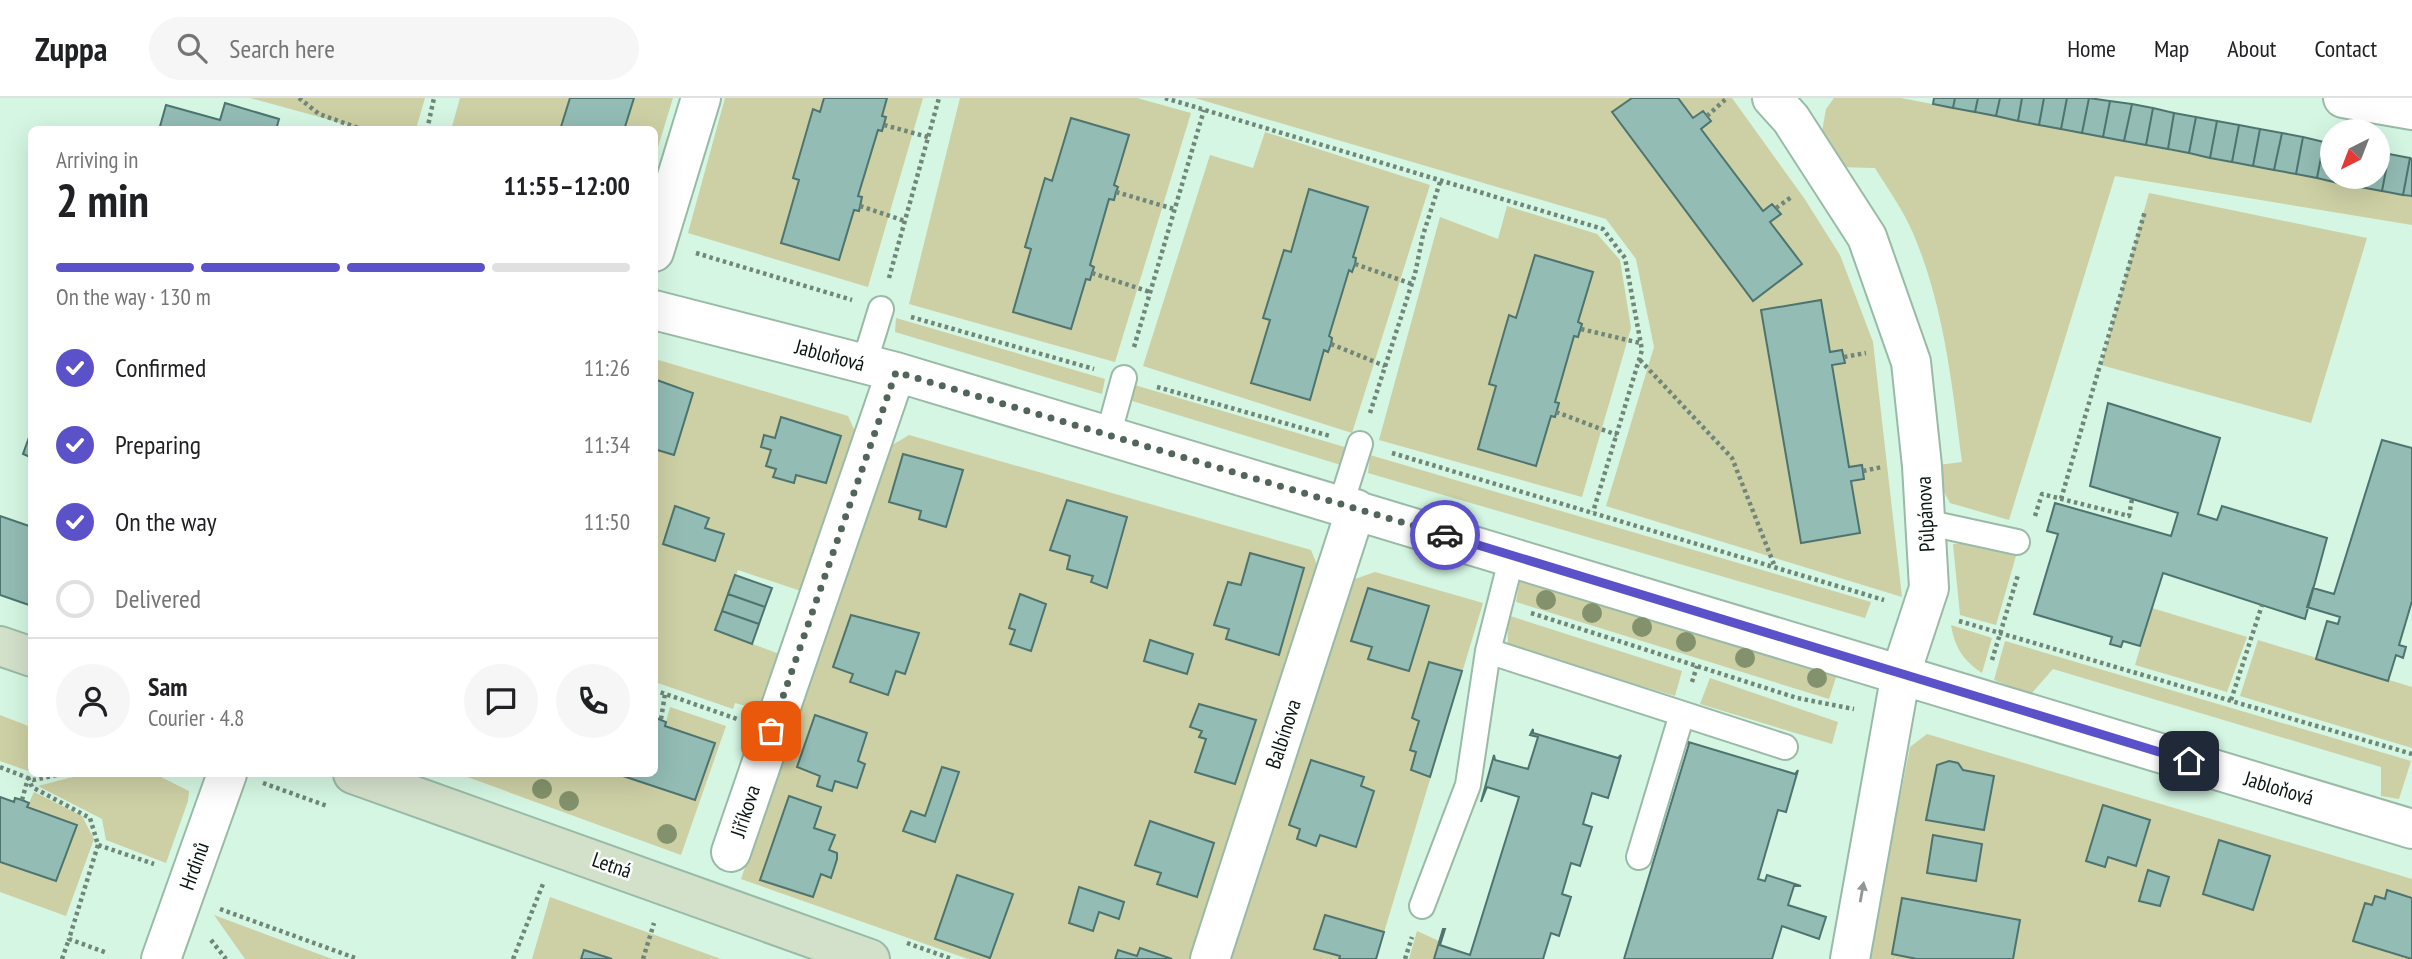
<!DOCTYPE html>
<meta charset="utf-8">
<style>
body{margin:0;font-family:"PT Sans Narrow",sans-serif;background:#f6f6f6;color:#202124;height:100vh;display:flex;flex-direction:column;font-size:26px;white-space:nowrap}
*{box-sizing:border-box;margin:0}
p{font-size:23px;color:#757577}
.icon{flex:none;width:38px;height:38px;fill:none;stroke:currentColor;stroke-width:2;stroke-linecap:round;stroke-linejoin:round}
.map{position:relative;flex:1;overflow:hidden}
.drawer{position:absolute;left:28px;top:28px;width:630px;height:651px;display:flex;flex-direction:column;background:#fff;border-radius:10px;box-shadow:0 7px 28px #0002}
.drawer>*{flex:none}
.needle{width:46px;rotate:222deg}
.buttons{position:absolute;left:2320px;top:21px;display:grid;gap:14px}
.buttons a{display:grid;place-items:center;width:70px;height:70px;border-radius:50%;background:#fff;box-shadow:0 7px 28px #0002;font-size:35px}
.pin{position:absolute;display:grid;place-items:center;width:60px;height:60px;color:#fff;margin:-30px;border-radius:14px;box-shadow:0 4px 10px #0006}
.courier{position:absolute;display:grid;place-items:center;width:70px;height:70px;margin:-35px;border:5px solid #5b52ca;border-radius:50%;background:#fff;color:#222;box-shadow:0 2px 9px #0007}
.overview em{font-style:normal;font-weight:700}
.overview div{display:flex;flex-direction:column-reverse}
.overview{display:flex;align-items:center;justify-content:space-between;height:119px;padding:0 28px}
h1{font-size:46px;font-weight:700;line-height:52px}
.bar{display:grid;grid-template-columns:repeat(4,1fr);gap:10px 7px;align-content:center;height:84px;padding:0 28px}
.bar i{height:9px;border-radius:5px;background:#e0e0e0}
.bar .selected{background:#5b52ca}
.bar p{grid-column:span 4}
.line{display:flex;align-items:center;gap:18px;padding:0 28px;border-top:2px solid #e0e0e0}
.line div{flex:1}
.round{display:grid;place-items:center;flex:none;width:74px;height:74px;border-radius:37px;background:#f6f6f6}
ol{padding:0 28px;list-style:none}
li{display:flex;align-items:center;gap:21px;height:77px}
li p{margin-inline-start:auto}
li .icon{padding:7px;border-radius:50%;background:#5b52ca;color:#fff;stroke-width:4}
li:last-child{color:#757577}
li i{width:38px;height:38px;border:4px solid #e0e0e0;border-radius:50%}
header{display:flex;align-items:center;gap:42px;box-sizing:border-box;height:98px;padding:0 35px;background:#fff;border-bottom:2px solid #e0e0e0}
header strong{font-size:33px}
nav{display:flex;gap:38px;margin-inline-start:auto;font-size:24px}
.search{width:490px;height:63px;background:#f6f6f6;display:flex;align-items:center;gap:18px;box-sizing:border-box;padding:0 24px;border-radius:38px;color:#757577;font-size:26px}
.map>svg:first-child{display:block}
.green{fill:#cdcfa4}
.building{fill:#93bcb5;stroke:#4d746e;stroke-width:2}
.lines{fill:none;stroke-linecap:round;stroke-linejoin:round}
.lane-casing{stroke:#99baa7;stroke-width:28}
.street-casing{stroke:#99baa7;stroke-width:42}
.secondary-casing{stroke:#99baa7;stroke-width:42}
.path{stroke:#6f8679;stroke-width:4.5;stroke-dasharray:3.5 3.5;stroke-linecap:butt}
.lane{stroke:#fff;stroke-width:24}
.street{stroke:#fff;stroke-width:38}
.secondary{stroke:#d3e0ca;stroke-width:38}
.tree{fill:#83926c}
.oneway{fill:#919793}
.done{stroke:#51655a;stroke-width:7;stroke-dasharray:0 12.6}
.route{stroke:#5b52ca;stroke-width:9}
.labels{text-anchor:middle;dominant-baseline:central;stroke-width:5;stroke-linejoin:round;paint-order:stroke}
.street-label{font-size:21px;fill:#0a1710;stroke:#fff}
</style>
<header>
<strong>Zuppa</strong>
<div class="search"><svg class="icon" aria-label="search" viewBox="0 0 24 24"><circle cx="10" cy="10" r="6"/><path d="M15 15l6 6"/></svg>Search here</div>
<nav><a>Home</a><a>Map</a><a>About</a><a>Contact</a></nav>
</header>
<div class="map">
<svg width="2412" height="861" viewBox="0 0 2412 861">
<rect width="100%" height="100%" fill="#d4f6e2"/>
<path class="green" d="M250 0H425L416 31H363Z
M460 0H673L655 59 654 32H451Z
M725 0H923L868 189 688 135Z
M960 0H1137L1191 15 1115 264 909 206Z
M1195 0H1732L1804 100 1840 157 1873 244 1902 499 1606 408 1654 249 1636 161 1606 121Z
M1834 0H1901L2412 99V127L2115 78 2009 422 1950 405 1930 368 1962 364C1952 286 1944 208 1913 135 1903 112 1888 91 1875 70L1838 69 1821 39 1826 11Z
M1265 34 1430 87 1352 335 1143 268 1210 57 1253 70Z
M2149 95 2367 140 2311 325 2101 267Z
M1507 108 1597 136 1620 162 1631 230 1582 399 1379 342 1440 119 1498 141Z
M896 220 1105 281 1102 296 895 234Z
M655 261 848 318 858 340 804 494 738 472 715 532 785 558 768 614 735 605 733 611 655 584Z
M1131 286 1348 350 1341 367 1129 302Z
M909 337 1311 452 1321 477 1194 861H968L741 781 889 349Z
M1370 357 1871 504 1865 520 1368 375Z
M1965 445 2016 458 1996 527 1960 517 1953 446Z
M1375 474 1483 505 1376 861H1227L1352 482Z
M1520 480 1837 576 1829 601 1516 504Z
M2152 510 2247 539 2227 594 2135 567Z
M1507 517 1682 573 1675 598 1508 549Z
M1951 527 1992 540 1982 575C1963 562 1955 550 1951 527Z
M2258 542 2412 589V650L2240 598Z
M2005 543 2411 663 2399 701 2381 698V669L2053 571 2031 596 1994 582Z
M1710 580 1838 624 1832 646 1700 606Z
M670 609 726 628 681 757 459 676H617L695 702 714 645 665 628Z
M0 617 31 629V674L0 663Z
M1927 636 2412 781V861H1868L1910 649Z
M84 676H155L189 693 188 703 166 765 106 742 102 721 38 688Z
M34 694 82 718 94 741 66 818 0 794V764L56 783 77 727 27 709Z
M550 799 721 861H532Z
M214 817 332 861H245Z
M1417 833 1439 843 1434 861H1409Z"/>
<path class="building" d="M570 0H634L624 32H560Z
M824 0H887L882 18 886 19 882 33 878 32 858 98 862 99 859 113 854 112 839 162 781 145 799 82 793 80 813 11 820 14Z
M1632 0H1678L1693 20 1703 13 1711 23 1701 31 1763 113 1772 106 1781 116 1770 124 1802 166 1753 203 1612 14Z
M1934 0H1955L1953 10 1933 6Z
M1955 0H1978L1975 14 1953 10Z
M1978 0H2000L1996 18 1975 14Z
M2000 0H2022L2018 23 1996 18Z
M2022 0H2044L2039 27 2018 23Z
M2044 0H2067L2061 31 2039 27Z
M2067 0H2089L2082 35 2061 31Z
M2089 0 2110 3 2103 39 2082 35Z
M2110 3 2132 6 2124 43 2103 39Z
M225 5 279 21 276 32H159L166 7 220 22Z
M2132 6 2153 10 2146 47 2124 43Z
M2153 10 2174 15 2168 51 2146 47Z
M2174 15 2196 19 2189 55 2168 51Z
M2196 19 2217 23 2210 60 2189 55Z
M1071 20 1129 37 1114 87 1118 89 1116 94 1114 102 1109 101 1090 167 1094 169 1092 175 1090 182 1086 181 1071 231 1013 214 1031 151 1025 149 1045 80 1052 83Z
M2217 23 2239 27 2232 64 2210 60Z
M2239 27 2260 31 2253 68 2232 64Z
M2260 31 2282 35 2274 72 2253 68Z
M2282 35 2303 39 2296 76 2274 72Z
M2303 39 2324 44 2317 80 2296 76Z
M2324 44 2333 45V79H2340L2338 85 2317 80Z
M2378 54 2389 56 2382 93 2360 89 2362 79H2378Z
M2389 56 2410 60 2403 97 2382 93Z
M2410 60 2412 61V98L2403 97Z
M2340 79H2362L2360 89 2338 85Z
M1309 91 1368 109 1353 159 1356 160 1355 166 1352 174 1349 172 1329 238 1332 240 1331 246 1328 254 1324 252 1310 302 1251 285 1270 222 1263 220 1284 152 1291 154Z
M1535 157 1593 174 1578 224 1582 226 1578 239 1574 238 1555 304 1559 305 1555 319 1551 318 1536 368 1478 351 1496 288 1489 286 1509 217 1516 220Z
M1821 202 1830 254 1842 252 1845 265 1832 267 1849 369 1862 367 1864 381 1851 383 1860 435 1801 445 1761 212Z
M654 281 693 295 674 357 654 351Z
M2108 305 2220 340 2198 416 2217 422 2222 408 2327 440 2305 521 2163 475 2140 548 2123 543 2121 549 2110 546 2112 539 2034 516 2058 436 2047 433 2055 405 2171 438 2178 415 2090 388Z
M781 319 841 338 826 385 796 377 794 385 773 379 776 371 766 368 771 352 761 349 764 337 775 340Z
M32 331V360L23 356Z
M2382 342 2412 350V503L2399 547 2406 549 2403 560 2396 557 2388 583 2316 561 2327 523 2338 526 2340 519 2307 509 2313 490 2334 496Z
M903 356 963 372 946 429 919 421 921 413 889 404Z
M1067 402 1127 419 1107 490 1091 484 1093 478 1067 471 1070 458 1050 452Z
M675 408 709 420 705 430 724 436 715 463 663 446Z
M0 418 32 429V508L0 497Z
M1250 455 1304 470 1279 557 1226 541 1229 531 1214 527 1228 484 1241 487Z
M735 477 772 490 765 509 728 496Z
M1368 490 1429 508 1409 573 1368 561 1372 549 1351 543Z
M728 496 765 509 759 526 722 513Z
M1020 496 1046 506 1031 553 1010 546 1015 532 1009 530Z
M722 513 759 526 752 546 715 532Z
M851 517 919 535 905 576 896 573 888 597 850 584 853 576 833 569Z
M1150 542 1193 556 1187 576 1144 563Z
M1429 564 1462 573 1430 679 1411 672 1416 654 1410 652 1419 623 1412 620Z
M1199 606 1256 622 1235 686 1195 674 1206 641 1199 639 1202 633 1190 629Z
M815 617 867 635 858 663 865 666 857 690 835 683 832 693 817 688 820 678 797 669Z
M654 619 666 624 665 628 715 645 695 702 617 676H654Z
M1533 631V635L1618 660 1621 657 1608 700 1592 695 1583 726 1592 729 1580 768 1571 765 1562 796 1571 799 1559 838 1551 835 1543 861H1434L1443 831H1445L1440 847 1470 857 1519 699 1487 689 1481 704 1494 657 1495 662 1528 671 1538 639 1530 637Z
M1685 643 1795 676 1798 672 1786 714 1778 712 1758 781 1765 783 1767 777 1801 788H1794L1788 807 1826 819 1819 841 1782 828 1772 861H1624L1689 646 1681 644Z
M1311 662 1364 679 1361 688 1374 693 1356 749 1320 737 1316 748 1297 741 1300 731 1289 727Z
M1949 663 1958 665 1963 672 1994 678 1984 732 1926 722 1937 667Z
M942 669 959 674 935 744 903 733 911 713 925 718Z
M789 698 821 709 814 730 835 737 829 752 837 755V761L831 780 821 776 813 799 760 782Z
M0 699 14 704 15 700 22 702 29 705 27 709 77 727 56 783 0 764Z
M2103 707 2150 722 2136 768 2108 759 2105 769 2086 763Z
M1150 723 1214 745 1197 799 1157 786 1161 775 1135 767Z
M1933 737 1982 746 1976 783 1927 775Z
M2219 742 2270 758 2253 812 2203 796Z
M2148 772 2169 779 2160 808 2139 803Z
M957 777 1013 796 990 860 935 841Z
M1079 789 1124 804 1119 821 1099 814 1093 833 1069 825Z
M2387 792 2412 800V861L2353 843 2365 805 2372 807 2375 798 2385 801Z
M1902 800 2020 822 2013 861H1917L1892 856Z
M1325 817 1384 834 1376 861H1339L1340 858 1314 851Z
M1140 850 1172 861H1115L1118 852 1137 858Z
M584 852 612 861H581Z"/>
<g class="lines">
<g class="lane-casing">
<path id="lane" d="M864 266 881 211
M1108 338 1124 280
M1341 406 1360 346
M1925 424 2017 444
M1488 553 1785 649
M1639 759 1682 616
M1422 808 1468 687 1488 553 1512 458"/>
</g>
<g class="street-casing">
<path id="street" d="M1772 0 1791 21 1867 139 1911 264 1922 368 1929 490 1901 575 1850 861
M2343 0 2412 12
M654 154 701 0
M654 212 896 274 2412 731
M731 754 896 274
M161 861 227 676
M1210 861 1356 411"/>
</g>
<g class="secondary-casing">
<path id="secondary" d="M0 548 32 559
M353 676 870 861"/>
</g>
<path class="path" d="M299 0 319 16 364 32
M1165 0 1603 131 1625 160 1642 252 1593 414
M1707 18 1727 0
M884 27 928 39
M427 32 434 0
M1116 94 1174 111
M860 108 905 123
M1776 110 1793 98
M696 155 852 202
M1355 166 1412 186
M1092 175 1150 194
M889 180 939 0
M911 219 1094 271
M1581 231 1640 245
M1331 246 1385 268
M1134 249 1204 12
M1844 259 1866 255
M1640 262 1732 360 1775 469
M1157 289 1330 338
M1556 314 1617 337
M1370 315 1415 176 1423 137 1441 81
M1392 355 1884 502
M1863 373 1882 369
M2061 401 2145 113
M2035 418 2042 396 2129 418 2132 401
M1531 515 1797 600 1854 611
M1959 523 2412 656
M1992 562 2018 477
M1692 584 1697 568
M654 592 737 621
M2231 602 2262 507
M661 621 665 596
M0 669 33 682 62 676
M28 679 32 689 90 720 98 747 154 766
M263 685 327 708
M22 702 28 680
M98 747 69 841 107 855
M220 811 358 861
M211 842 226 861
M907 845 952 861
M62 861 69 841
M513 861 543 786
M643 861 654 825
M1405 861 1412 839"/>
<use href="#lane" class="lane"/>
<use href="#street" class="street"/>
<use href="#secondary" class="secondary"/>
</g>
<g class="tree">
<circle cx="1546" cy="502" r="10"/>
<circle cx="1592" cy="515" r="10"/>
<circle cx="1642" cy="529" r="10"/>
<circle cx="1686" cy="544" r="10"/>
<circle cx="1745" cy="560" r="10"/>
<circle cx="1817" cy="580" r="10"/>
<circle cx="542" cy="691" r="10"/>
<circle cx="569" cy="703" r="10"/>
<circle cx="667" cy="736" r="10"/>
</g>
<defs><path id="oneway-solid" d="M-6-.8H1V-3.2L6.5 0L1 3.2V.8H-6Z" transform="scale(1.75)"/></defs>
<use class="oneway" href="#oneway-solid" transform="translate(1862 794) rotate(-80)"/>
<g class="lines">
<path class="done" d="M771 633 896 274 1445 437"/>
<path class="route" d="M1445 437 2189 663"/>
</g>
<g class="labels">
<g class="street-label">
<text transform="translate(830 257) rotate(15)">Jabloňová</text>
<text transform="translate(1925 416) rotate(-93)">Půlpánova</text>
<text transform="translate(1283 636) rotate(-72)">Balbínova</text>
<text transform="translate(2279 690) rotate(17)">Jabloňová</text>
<text transform="translate(745 713) rotate(-72)">Jiříkova</text>
<text transform="translate(612 767) rotate(19)">Letná</text>
<text transform="translate(194 768) rotate(-70)">Hrdinů</text>
</g>
</g>
</svg>
<div class="buttons">
<a><svg class="needle" viewBox="-14 -14 28 28"><path d="M0-13l5 13h-10z" fill="#e53935"/><path d="M0 13l5-13h-10z" fill="#757577"/></svg></a>
</div>
<div class="pin" style="left:771px;top:633px;background:#ea580c"><svg class="icon" aria-label="bag" viewBox="0 0 24 24"><path d="M5 8h14l-1 12H6zM9 8a3 3 0 0 1 6 0"/></svg></div>
<div class="pin" style="left:2189px;top:663px;background:#1f2937"><svg class="icon" aria-label="home" viewBox="0 0 24 24"><path d="M3 11l9-7 9 7M6 9v11h12V9"/></svg></div>
<div class="courier" style="left:1445px;top:437px"><svg class="icon" aria-label="car" viewBox="0 0 24 24"><path d="M5 17H2v-5l4-1 3-4h7l3 4 3 1v5h-3M9 17h6M6 11h13"/><circle cx="7" cy="17" r="2"/><circle cx="17" cy="17" r="2"/></svg></div>
<section class="drawer">
<div class="overview"><div><h1>2 min</h1><p>Arriving in</p></div><em>11:55–12:00</em></div>
<div class="bar"><i class="selected"></i><i class="selected"></i><i class="selected"></i><i></i><p>On the way · 130 m</p></div>
<ol>
<li><svg class="icon" aria-label="check" viewBox="0 0 24 24"><path d="M5 12l5 5 9-10"/></svg>Confirmed<p>11:26</p></li>
<li><svg class="icon" aria-label="check" viewBox="0 0 24 24"><path d="M5 12l5 5 9-10"/></svg>Preparing<p>11:34</p></li>
<li><svg class="icon" aria-label="check" viewBox="0 0 24 24"><path d="M5 12l5 5 9-10"/></svg>On the way<p>11:50</p></li>
<li><i></i>Delivered</li>
</ol>
<div class="line" style="height:126px"><a class="round"><svg class="icon" aria-label="person" viewBox="0 0 24 24"><circle cx="12" cy="8" r="4"/><path d="M4 21q1-7 8-7t8 7"/></svg></a><div><b>Sam</b><p>Courier · 4.8</p></div><a class="round"><svg class="icon" aria-label="chat" viewBox="0 0 24 24"><path d="M4 5h16v11H9l-5 4z"/></svg></a><a class="round"><svg class="icon" aria-label="phone" viewBox="0 0 24 24"><path d="M5 4h4l2 5-3 2q2 4 5 5l2-3 5 2v4C11 20 4 13 5 4z"/></svg></a></div>
</section>
</div>
